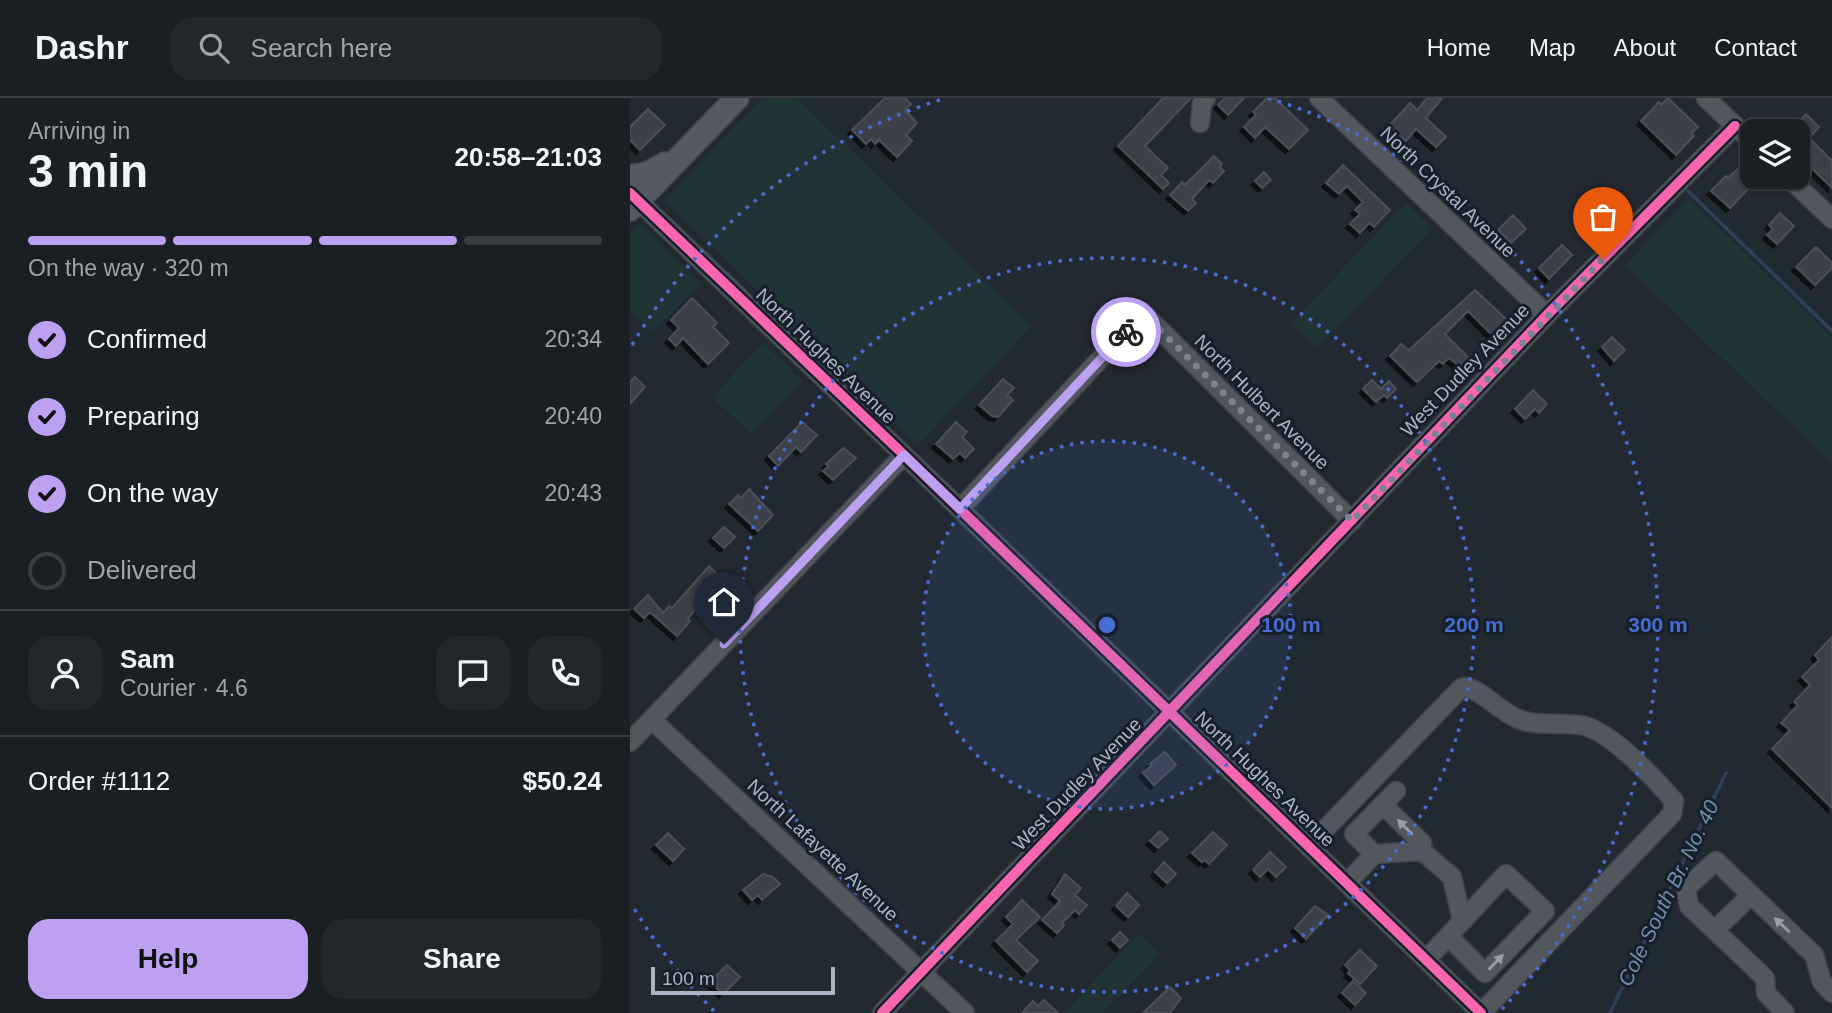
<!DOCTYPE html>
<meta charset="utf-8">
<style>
body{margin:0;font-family:Arial,sans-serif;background:#23272c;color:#f1f3f6;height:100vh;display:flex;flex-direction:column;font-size:26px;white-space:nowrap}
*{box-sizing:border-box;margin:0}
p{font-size:23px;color:#9fa2a6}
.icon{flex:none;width:38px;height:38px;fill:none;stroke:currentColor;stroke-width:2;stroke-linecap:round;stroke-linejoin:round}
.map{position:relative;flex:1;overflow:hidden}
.side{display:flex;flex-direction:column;background:#1a1f24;width:630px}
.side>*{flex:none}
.controls{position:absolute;left:1110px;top:21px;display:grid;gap:14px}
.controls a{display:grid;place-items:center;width:70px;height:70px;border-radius:14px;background:#1a1f24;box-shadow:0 2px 5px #0004,0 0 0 2px #383d41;font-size:35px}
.scale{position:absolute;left:21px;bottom:18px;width:184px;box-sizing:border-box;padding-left:7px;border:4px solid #abb4c3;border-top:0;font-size:19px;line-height:24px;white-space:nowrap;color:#abb4c3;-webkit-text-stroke:5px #171f2a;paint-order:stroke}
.pin{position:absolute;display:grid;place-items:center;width:60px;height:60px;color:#fff;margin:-72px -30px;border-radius:50% 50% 50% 0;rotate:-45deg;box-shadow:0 0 7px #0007}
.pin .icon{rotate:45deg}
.courier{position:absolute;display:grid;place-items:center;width:70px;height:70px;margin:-35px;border:5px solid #bca0f2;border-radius:50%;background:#fff;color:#222;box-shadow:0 2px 9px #0007}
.overview em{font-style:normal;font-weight:600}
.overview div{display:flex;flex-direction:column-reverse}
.overview{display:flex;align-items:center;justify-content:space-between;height:119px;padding:0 28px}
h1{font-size:46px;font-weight:600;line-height:52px}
.bar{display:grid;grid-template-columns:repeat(4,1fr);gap:10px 7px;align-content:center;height:84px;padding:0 28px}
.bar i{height:9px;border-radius:5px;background:#383d41}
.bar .active{background:#bca0f2}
.bar p{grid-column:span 4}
.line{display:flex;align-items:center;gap:18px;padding:0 28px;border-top:2px solid #383d41}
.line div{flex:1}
.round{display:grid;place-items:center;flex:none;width:74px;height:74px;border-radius:21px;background:#23272c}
ol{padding:0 28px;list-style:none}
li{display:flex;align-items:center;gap:21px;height:77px}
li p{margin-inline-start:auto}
li .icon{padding:7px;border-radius:50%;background:#bca0f2;color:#111;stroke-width:4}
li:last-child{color:#9fa2a6}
li i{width:38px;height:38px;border:4px solid #383d41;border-radius:50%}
.button{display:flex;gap:14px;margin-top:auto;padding:14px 28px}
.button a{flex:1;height:80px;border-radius:21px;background:#bca0f2;color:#111;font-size:28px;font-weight:600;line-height:80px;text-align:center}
.button a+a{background:#23272c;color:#f1f3f6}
header{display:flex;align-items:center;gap:42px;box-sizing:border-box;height:98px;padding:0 35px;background:#1a1f24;border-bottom:2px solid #383d41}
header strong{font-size:33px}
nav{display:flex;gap:38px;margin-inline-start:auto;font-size:24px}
.search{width:490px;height:63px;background:#23272c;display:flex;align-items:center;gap:18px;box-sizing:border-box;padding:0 24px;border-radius:21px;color:#9fa2a6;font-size:26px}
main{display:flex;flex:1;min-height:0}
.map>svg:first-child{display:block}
.green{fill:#203335}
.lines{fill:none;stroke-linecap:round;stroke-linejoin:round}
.stream{stroke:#2f4159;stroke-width:3.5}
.building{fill:#3c4148;stroke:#4a5058;stroke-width:2;filter:url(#shadow)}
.minor-casing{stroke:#3f4349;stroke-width:21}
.major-casing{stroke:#40454d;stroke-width:26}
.minor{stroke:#52575e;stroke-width:18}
.major{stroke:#555961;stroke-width:23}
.cycleway-casing{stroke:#171f2a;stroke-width:15}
.cycleway{stroke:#f766af;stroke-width:10}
.oneway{fill:#959daa}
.done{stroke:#7b8390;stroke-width:7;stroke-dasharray:0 12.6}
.route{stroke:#bca0f2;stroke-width:9}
.ring{fill:none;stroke:#486dd2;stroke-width:3.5;stroke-dasharray:3.5 7}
.labels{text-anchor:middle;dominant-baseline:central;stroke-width:6;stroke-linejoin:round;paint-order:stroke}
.street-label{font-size:19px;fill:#abb4c3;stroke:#171f2a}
.water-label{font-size:21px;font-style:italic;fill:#728bad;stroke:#171f2a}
.centre{fill:#486dd2;stroke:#171f2a;stroke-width:3.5}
.ring-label{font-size:21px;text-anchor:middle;font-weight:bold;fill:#486dd2;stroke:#171f2a;stroke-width:6;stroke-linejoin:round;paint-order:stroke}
</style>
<header>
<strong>Dashr</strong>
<div class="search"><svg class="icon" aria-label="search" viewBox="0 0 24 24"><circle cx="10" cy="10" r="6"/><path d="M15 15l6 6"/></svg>Search here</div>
<nav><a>Home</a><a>Map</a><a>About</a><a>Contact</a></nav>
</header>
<main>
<section class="side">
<div class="overview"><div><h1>3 min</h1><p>Arriving in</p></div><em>20:58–21:03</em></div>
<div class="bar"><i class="active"></i><i class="active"></i><i class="active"></i><i></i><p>On the way · 320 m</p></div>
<ol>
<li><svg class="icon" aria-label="check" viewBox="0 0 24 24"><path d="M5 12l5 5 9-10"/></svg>Confirmed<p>20:34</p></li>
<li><svg class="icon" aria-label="check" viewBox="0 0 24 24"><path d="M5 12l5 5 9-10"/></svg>Preparing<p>20:40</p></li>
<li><svg class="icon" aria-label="check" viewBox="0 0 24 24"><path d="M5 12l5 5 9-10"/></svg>On the way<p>20:43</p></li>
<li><i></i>Delivered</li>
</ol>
<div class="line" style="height:126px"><a class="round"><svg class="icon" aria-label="person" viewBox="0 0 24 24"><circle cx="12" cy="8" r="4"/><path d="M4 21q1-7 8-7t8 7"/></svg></a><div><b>Sam</b><p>Courier · 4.6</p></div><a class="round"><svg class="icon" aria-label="chat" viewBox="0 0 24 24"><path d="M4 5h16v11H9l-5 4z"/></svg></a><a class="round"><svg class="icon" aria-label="phone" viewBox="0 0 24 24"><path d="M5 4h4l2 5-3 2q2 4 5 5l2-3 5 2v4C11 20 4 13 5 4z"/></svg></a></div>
<div class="line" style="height:91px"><div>Order #1112</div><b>$50.24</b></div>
<div class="button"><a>Help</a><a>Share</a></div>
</section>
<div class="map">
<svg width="1202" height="915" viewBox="0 0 1202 915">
<defs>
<filter id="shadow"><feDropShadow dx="-4" dy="4" stdDeviation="0" flood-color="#0009"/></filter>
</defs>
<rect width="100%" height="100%" fill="#232930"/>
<path class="green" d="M132 0H167L402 228 287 348 34 102Z
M1059 101 1202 239V366L995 167Z
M776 105 802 131 687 250 661 225Z
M11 126 71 185 23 234 0 212V135Z
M133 245 172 283 121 336 82 299Z
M509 836 530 856 473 915H434Z"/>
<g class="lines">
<path class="stream" d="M1058 93 1202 233
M980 915 1096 675"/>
</g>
<path class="building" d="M255 0H275L281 6 275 12 287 25 276 37 282 43 267 59 249 42 245 46 241 41 236 46 222 32Z
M533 0H561L515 48 538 70 531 77 539 85 533 91 488 48Z
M595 0H614L598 17 588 7Z
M637 0H645L678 32 659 51 635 29 625 40 614 29 626 17 623 14Z
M797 0H812L796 20 816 39 806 49 786 31 776 43 758 29 780 5 787 12Z
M1038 0 1068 29 1061 36 1064 38 1046 57 1011 23 1029 4 1031 7Z
M18 11 35 27 10 52 0 42V29Z
M1176 16 1189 29 1179 40 1202 63V90L1173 62 1177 57 1167 48V33H1160Z
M584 58 592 66 590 69 594 73 583 85 579 82 562 101 566 105 558 113 540 97 552 84 555 87Z
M713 67 760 112 744 129 739 125 730 135 720 126 730 116 725 112 733 104 717 88 709 96 696 85Z
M1110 69 1126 83 1100 110 1081 93 1096 78 1098 80Z
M634 74 641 82 632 90 625 83Z
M1150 115 1164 128 1147 146 1137 137 1143 131 1139 127Z
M883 117 896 131 881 145 868 132Z
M932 147 942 157 919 181 909 170Z
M1186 149 1202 165V170L1185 187 1166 169Z
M845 192 879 224 863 238 838 213 815 236 839 260 830 269 819 260 813 266 809 263 787 284 760 258 771 246 779 252Z
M62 200 87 225 83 229 99 245 78 266 53 240 46 248 39 241 49 230 41 222Z
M982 239 995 252 984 263 972 249Z
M5 279 15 289 0 306V284Z
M373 281 384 290 377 297 383 302 368 319 362 318 349 307Z
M742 282 751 291 759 283 766 291 757 300 754 297 746 304 733 291Z
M903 292 917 306 909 315 905 311 895 321 885 311Z
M172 324 187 337 171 354 166 349 148 368 139 358Z
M326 324 337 334 332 339 344 351 335 360 330 355 323 361 306 346Z
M213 350 226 360 203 382 193 373 199 368 196 366Z
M119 391 143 417 128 433 99 406 108 397 111 400Z
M94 429 105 439 94 450 83 440Z
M79 468 92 481 86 489 88 493 81 498 79 496 58 520 60 523 47 538 20 514 14 520 4 511 18 497 33 515 39 508 42 510Z
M1202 539V710L1142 651 1160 632 1151 625 1168 607 1164 604 1180 587 1172 579 1189 562 1185 557Z
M535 654 546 667 524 687 513 675 522 667 520 666Z
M530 733 538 741 528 750 520 743Z
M583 734 597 747 579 766 574 762 572 764 562 755Z
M38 735 54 751 43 763 26 747Z
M640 754 656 769 646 779 638 771 630 779 623 772Z
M534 764 546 776 537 785 525 774Z
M133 776 143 779 150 786 132 802 128 797 122 802 113 792Z
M435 776 451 790 445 797 457 807 449 816 445 812 432 825 434 827 427 835 412 822 430 803 422 796Z
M497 795 509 807 498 819 486 808Z
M392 802 410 819 386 842 408 863 397 874 366 843 383 826 376 819Z
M685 808 698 817 676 841 665 830Z
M490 834 498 842 490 850 482 842Z
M730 852 747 868 730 886 718 875 720 872 715 867Z
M97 867 110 879 93 896 80 884Z
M723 883 736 895 725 907 712 895Z
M540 889 551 900 540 915H513Z
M414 902 428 915H392L403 903 408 908Z"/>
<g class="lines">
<g class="minor-casing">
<path id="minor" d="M689 0 917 217
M1076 0 1122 44
M570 25 572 5 576 0
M1158 79 1202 121
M0 95 274 357 851 915
M330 411 513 215 722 423
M22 622 335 915
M0 644 274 357
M753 707 792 745V753
M679 748 831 590 836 589C855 594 870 615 891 622 911 629 934 623 955 628 983 636 1024 680 1044 703L1042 716 851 915
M744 756 724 736 766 693
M717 785 744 756 792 753 822 779 832 822
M1085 832 1121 797
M796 862 876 776 915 813 855 875 818 838
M252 915 917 217 1105 28
M1155 915 1136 895 1135 880 1059 808 1056 790 1086 763 1184 857 1192 884 1202 895"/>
</g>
<g class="major-casing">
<path id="major" d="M0 79 17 76 35 66
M0 111 107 0"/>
</g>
<use href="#minor" class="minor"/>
<use href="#major" class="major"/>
<g class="cycleway-casing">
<path id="cycleway" d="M0 95 274 357 851 915
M252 915 917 217 1105 28"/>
</g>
<use href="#cycleway" class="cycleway"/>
</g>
<defs><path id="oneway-solid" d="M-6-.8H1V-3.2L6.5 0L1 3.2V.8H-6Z" transform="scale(1.75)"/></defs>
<g class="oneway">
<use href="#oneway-solid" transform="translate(775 729) rotate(-135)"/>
<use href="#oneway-solid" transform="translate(1152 827) rotate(-136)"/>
<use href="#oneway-solid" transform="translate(866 864) rotate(-46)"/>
</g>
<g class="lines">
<path class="done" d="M496 234 513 215 722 423 973 161"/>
<path class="route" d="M94 546 274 357 330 411 496 234"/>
</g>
<circle cx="477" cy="527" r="184" fill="#486dd2" fill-opacity=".12"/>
<g class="ring">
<circle cx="477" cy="527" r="184"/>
<circle cx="477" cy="527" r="367"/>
<path d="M84 913A551 551 0 0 1 2 807M2 247A551 551 0 0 1 316 0M638 0A551 551 0 0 1 870 913"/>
</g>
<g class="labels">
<g class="street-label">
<text transform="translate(818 94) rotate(44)">North Crystal Avenue</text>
<text transform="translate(196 258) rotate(44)">North Hughes Avenue</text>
<text transform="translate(835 272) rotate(-46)">West Dudley Avenue</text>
<text transform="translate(632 304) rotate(45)">North Hulbert Avenue</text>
<text transform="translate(635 681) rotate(44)">North Hughes Avenue</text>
<text transform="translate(447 686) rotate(-46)">West Dudley Avenue</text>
<text transform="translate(193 752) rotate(43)">North Lafayette Avenue</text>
</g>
<g class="water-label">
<text transform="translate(1038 795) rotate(-64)">Cole South Br. No. 40</text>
</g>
</g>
<circle cx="477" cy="527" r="10" class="centre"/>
<g class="ring-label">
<text x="661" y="534">100 m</text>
<text x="844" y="534">200 m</text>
<text x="1028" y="534">300 m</text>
</g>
</svg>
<div class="controls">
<a><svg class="icon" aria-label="layers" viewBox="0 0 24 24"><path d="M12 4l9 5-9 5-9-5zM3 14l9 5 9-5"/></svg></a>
</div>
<div class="scale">100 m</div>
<div class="pin" style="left:973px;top:161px;background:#ea580c"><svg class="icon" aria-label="bag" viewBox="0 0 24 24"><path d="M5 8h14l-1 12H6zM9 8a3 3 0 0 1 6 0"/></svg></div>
<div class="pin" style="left:94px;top:546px;background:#1f2937"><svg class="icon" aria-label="home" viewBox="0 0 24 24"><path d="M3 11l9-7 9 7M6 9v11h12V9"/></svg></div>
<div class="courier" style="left:496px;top:234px"><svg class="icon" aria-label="bike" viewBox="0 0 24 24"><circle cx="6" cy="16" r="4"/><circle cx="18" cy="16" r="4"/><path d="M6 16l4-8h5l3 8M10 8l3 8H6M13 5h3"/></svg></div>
</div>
</main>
